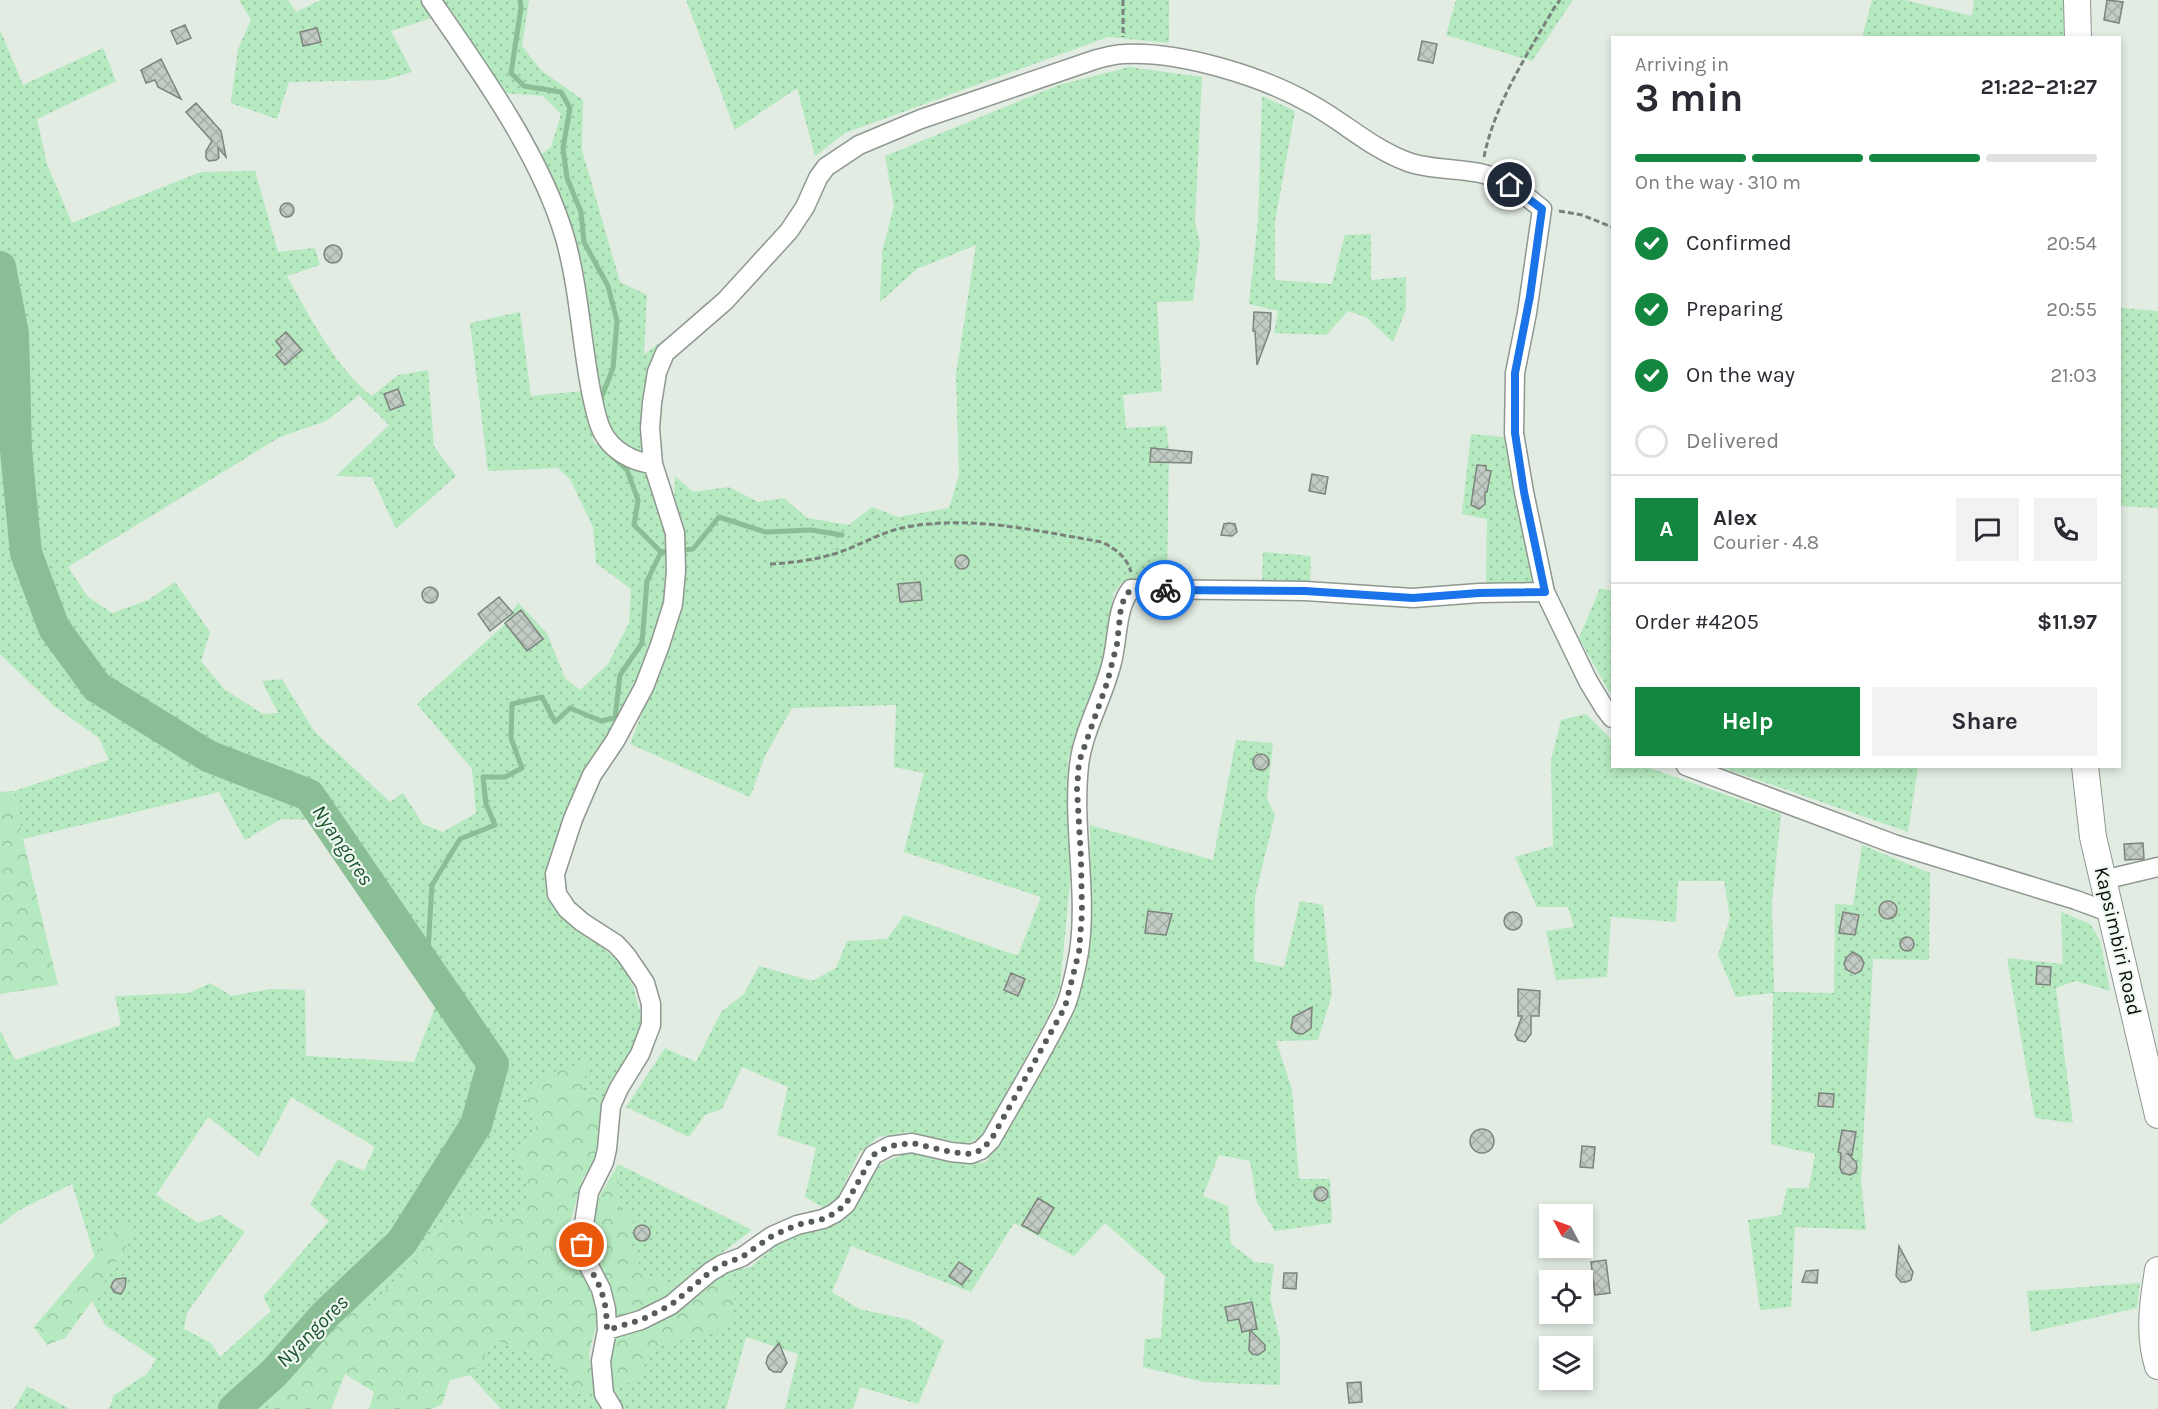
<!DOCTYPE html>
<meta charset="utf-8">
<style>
body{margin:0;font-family:Karla,sans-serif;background:#f2f2f3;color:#2b2b33;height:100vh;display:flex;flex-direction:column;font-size:22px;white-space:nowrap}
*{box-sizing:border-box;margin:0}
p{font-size:20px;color:#7c7c81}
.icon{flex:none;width:33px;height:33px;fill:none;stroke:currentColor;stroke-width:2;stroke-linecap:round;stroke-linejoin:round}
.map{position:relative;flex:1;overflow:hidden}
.panel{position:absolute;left:1611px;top:36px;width:510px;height:732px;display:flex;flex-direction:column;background:#fff;border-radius:0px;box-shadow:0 3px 9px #0003}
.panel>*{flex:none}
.needle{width:39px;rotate:311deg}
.controls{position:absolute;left:1539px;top:1204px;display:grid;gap:12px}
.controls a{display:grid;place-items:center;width:54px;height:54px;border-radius:0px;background:#fff;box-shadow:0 3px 9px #0003;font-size:30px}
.pin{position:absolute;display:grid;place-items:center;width:51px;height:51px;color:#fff;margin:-26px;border:3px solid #fff;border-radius:50%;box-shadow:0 2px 6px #0007}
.courier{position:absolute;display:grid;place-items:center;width:60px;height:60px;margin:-30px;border:4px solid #1a73e8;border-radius:50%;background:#fff;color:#222;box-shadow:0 2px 8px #0007}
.head em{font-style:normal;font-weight:700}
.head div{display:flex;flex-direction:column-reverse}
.head{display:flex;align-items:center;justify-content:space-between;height:102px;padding:0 24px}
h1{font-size:39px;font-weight:700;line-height:45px}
.bar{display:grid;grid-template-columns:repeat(4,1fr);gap:9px 6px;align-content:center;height:72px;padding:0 24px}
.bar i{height:8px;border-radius:4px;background:#e1e1e2}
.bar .current{background:#13863f}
.bar p{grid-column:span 4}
.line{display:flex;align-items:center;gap:15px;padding:0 24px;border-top:2px solid #e1e1e2}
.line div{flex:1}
.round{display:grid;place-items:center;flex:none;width:63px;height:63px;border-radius:0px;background:#f2f2f3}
ol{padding:0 24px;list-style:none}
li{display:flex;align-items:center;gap:18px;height:66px}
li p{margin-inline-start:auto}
li .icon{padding:6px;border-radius:50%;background:#13863f;color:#fff;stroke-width:4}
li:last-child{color:#7c7c81}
li i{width:33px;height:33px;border:3px solid #e1e1e2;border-radius:50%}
.cta{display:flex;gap:12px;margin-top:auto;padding:12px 24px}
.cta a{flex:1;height:69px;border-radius:0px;background:#13863f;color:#fff;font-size:24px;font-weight:700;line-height:69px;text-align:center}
.cta a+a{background:#f2f2f3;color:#2b2b33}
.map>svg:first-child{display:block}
.grass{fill:url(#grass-dots);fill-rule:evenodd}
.forest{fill:url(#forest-crowns)}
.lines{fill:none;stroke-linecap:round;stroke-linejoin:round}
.stream{stroke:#8abe94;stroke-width:5}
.river{stroke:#8abe94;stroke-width:32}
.building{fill:url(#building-cross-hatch);stroke:#7c847d;stroke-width:1.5}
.street-casing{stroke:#8f9790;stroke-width:21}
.secondary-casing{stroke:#8f9790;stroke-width:28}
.path{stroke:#7a817b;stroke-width:3;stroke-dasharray:6 3;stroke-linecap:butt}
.street{stroke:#fff;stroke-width:18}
.secondary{stroke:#fff;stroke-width:26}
.done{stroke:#565c57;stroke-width:6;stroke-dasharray:0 10.8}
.route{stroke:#1a73e8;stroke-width:8}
.labels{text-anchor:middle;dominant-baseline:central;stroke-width:4.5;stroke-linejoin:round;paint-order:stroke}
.street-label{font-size:20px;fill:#0a0e0b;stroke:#eff9f1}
.water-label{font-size:21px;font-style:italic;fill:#19522a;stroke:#eff9f1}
</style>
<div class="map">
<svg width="2158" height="1409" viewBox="0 0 2158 1409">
<defs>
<pattern id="grass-dots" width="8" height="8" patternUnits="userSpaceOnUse" patternTransform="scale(1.5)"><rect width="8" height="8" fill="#b5e9bf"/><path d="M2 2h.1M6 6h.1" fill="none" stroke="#9ac7a3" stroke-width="1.8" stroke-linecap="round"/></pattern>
<pattern id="forest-crowns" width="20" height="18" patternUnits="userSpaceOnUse" patternTransform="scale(1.5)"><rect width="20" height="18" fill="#b5e9bf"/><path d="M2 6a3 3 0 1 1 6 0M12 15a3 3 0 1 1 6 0" fill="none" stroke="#9ac7a3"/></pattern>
<pattern id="building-cross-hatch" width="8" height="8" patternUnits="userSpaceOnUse" patternTransform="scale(1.5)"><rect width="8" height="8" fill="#c2cbc3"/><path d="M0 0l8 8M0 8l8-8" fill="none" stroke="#a5ada6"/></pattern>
</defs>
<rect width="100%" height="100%" fill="#e2ece3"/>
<path class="grass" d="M239 0H288L296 12 321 0H422L434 17 391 31 412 72 384 80 289 82 277 119 231 103 238 49 251 20Z
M440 0H529L522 46 542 71 583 100 582 150 620 282 647 295 644 355 663 340 647 381V456C628 449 618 442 606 425L540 155 551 147 561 114 543 96 504 93Z
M686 0H1169V43L1108 37 845 133 815 156 797 88 735 130Z
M1456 0H1573L1532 61 1446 35Z
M1872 0H1904L1972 16 1974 0H2066L2068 37 1862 38Z
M0 30 23 85 103 48 116 81 37 119 47 164 72 223 201 172 255 171 278 252 315 248 320 265 287 276C309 315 336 369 372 396L398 375 428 370 434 446 456 476 396 529 372 477 336 476 389 425 359 395 326 421 280 437 68 567 88 597 112 613 148 600 175 582 210 632 201 661 224 689 263 714 278 713 262 681 282 679 314 731 390 802 403 793 423 824 443 832 476 813 472 769 417 704 502 627 518 603 547 633 565 678 580 690 608 664 629 623 631 589 596 563 593 527 570 479 558 468 488 471 470 323 520 312 531 396 583 391 594 443 632 466 648 471 668 539 666 603 659 628 622 717 582 779 554 904 563 919 619 960 633 986 643 1022 633 1051 603 1101 583 1090 586 1063 525 1095 536 1126 517 1155 531 1201 509 1225 477 1212 442 1229 372 1305 340 1316 277 1384 268 1409H109L114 1395 147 1374 156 1359 105 1325 92 1301 136 1231 123 1223 95 1257 72 1184 19 1210 0 1225V1030L15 1060 121 1025 115 996 189 993 210 983 232 996 270 989 305 990 306 1056 414 1062 436 1005 428 985 407 963 316 820 281 819 245 840 219 792 23 839 14 791 109 760 99 738 54 706 0 654V449L6 445 0 346ZM291 1097 375 1147 364 1171 338 1159 310 1204 329 1221 263 1297 271 1311 220 1357 211 1343 184 1329 187 1313 245 1232 220 1215 198 1223 156 1195 208 1117 259 1157Z
M1129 67 1202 77 1195 222 1200 243 1193 301 1157 302 1162 391 1123 395 1126 428 1166 426 1169 449 1167 583 1122 582 1113 594 1109 632 1096 688 1068 758 1067 807 1072 859 1060 988 1048 1017 983 1136 966 1144 908 1132 878 1137 859 1153 838 1198 824 1208 805 1197 816 1148 777 1135 788 1087 742 1067 722 1109 705 1115 689 1137 626 1107 665 1048 696 1062 721 1012 744 994 759 966 812 981 836 968 847 941 887 939 904 915 1006 952 1018 955 1041 897 904 852 924 773 894 767 896 705 792 708 765 756 750 797 630 744 681 612 684 566 674 502 675 476 693 492 729 487 758 502 784 498 807 518 849 525 872 507 898 517 949 508 959 475 956 374 976 245 917 269 880 302 882 252 894 206 885 156 1059 85Z
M1262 96 1295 111 1275 221V280L1332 284 1345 235 1371 234V280L1406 277V309L1393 342 1366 317 1348 311 1326 335 1274 333 1278 311 1249 304 1258 220Z
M2120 308 2158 311V508L2120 506Z
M1471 434 1505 437 1533 586H1486L1487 519 1462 514Z
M1263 552 1311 556 1310 584H1262Z
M1600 588 1612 591V697L1579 638Z
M1586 714 1612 740V766L1647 767 1781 814 1772 901 1774 992 1834 993 1835 904 1853 905 1862 845 1930 873 1929 960 1873 959 1861 1182 1866 1230 1795 1227 1791 1307 1760 1310 1748 1220 1781 1215 1787 1188H1809L1815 1154 1771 1144 1773 993 1736 997 1718 955 1730 918 1724 881H1678L1676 922 1611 917 1607 977 1556 980 1546 931 1574 927 1568 907H1537L1515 857 1553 846 1551 761 1561 720Z
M1236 740 1273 743 1267 799 1275 815 1255 896 1254 961 1284 967 1300 901 1323 905 1332 994 1318 1040 1276 1041 1292 1089 1299 1179H1330L1332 1223 1275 1231 1257 1203 1250 1161 1219 1155 1203 1196 1228 1206 1231 1244 1255 1262 1274 1264 1270 1298 1280 1340V1385L1204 1382 1143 1367 1145 1339 1161 1338 1165 1276 1105 1223 1074 1256 1014 1223 971 1292 851 1246 832 1292 859 1309 910 1320 944 1341 918 1404 860 1387 853 1409H785L798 1354 746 1337 726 1409H623L611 1393 636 1377 660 1343 706 1337 724 1272 751 1267 786 1237 820 1228 850 1213 876 1169 886 1161 910 1152 972 1164 986 1162 1074 1008 1091 938 1090 825 1213 860Z
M1721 767H1918L1908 832Z
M2061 912 2090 924 2100 940 2110 991 2075 981 2056 988 2073 1123 2035 1118 2007 958 2063 964Z
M618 1164 752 1230 707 1264 667 1285 644 1274 628 1242 635 1216 620 1210Z
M2140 1283 2137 1308 2031 1332 2027 1291Z
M497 1341 556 1361 575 1394 594 1391 605 1409H501L470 1375Z
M27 1386 70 1409H14Z"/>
<path class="forest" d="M0 346 6 445 0 449Z
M14 791 23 839 58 985 0 994V792Z
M586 1063 583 1090 603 1101 598 1159 583 1178 570 1223 575 1253 591 1285 599 1314 589 1353 594 1391 575 1394 556 1361 497 1341 470 1375 450 1380 442 1404 432 1409H369L374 1392 345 1374 331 1409H268L277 1384 340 1316 372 1305 442 1229 477 1212 509 1225 531 1201 517 1155 536 1126 525 1095 540 1076Z
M618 1164 620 1210 635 1216 628 1242 644 1274 667 1285 707 1264 673 1295 642 1310 616 1318V1304L591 1242 598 1199Z
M123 1223 136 1231 92 1301 65 1338 47 1345 34 1327Z
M724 1272 736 1294 730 1321 706 1337 660 1343 636 1377 611 1393 606 1367 612 1334Z"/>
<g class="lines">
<path class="stream" d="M520 0 521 8 511 73 524 86 561 92 570 108 563 148 567 178 581 212 584 242 608 286 617 321 613 368 600 401
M661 552 693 549 719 517 765 532 811 530 842 535
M427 967 432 885 460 839 495 825 486 804 483 777H505L522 768 511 738 512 704 542 697 555 722 570 708 601 721 615 718 620 675 642 643 647 581 661 552 634 525 638 500 627 470 612 456"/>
<path class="river" d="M0 267 13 334 16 450 26 553 54 628 97 687 208 756 309 795 493 1064 476 1125 402 1242 325 1315 275 1372 234 1409"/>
</g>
<path class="building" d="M2107 0 2123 2 2119 23 2104 20Z
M185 25 191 38 177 44 171 31Z
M317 28 321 42 303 46 300 32Z
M1422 41 1437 44 1433 63 1418 60Z
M161 59 181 99 158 87 155 80 146 83 141 70Z
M196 103 221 131 226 157 218 148 219 158 216 160 209 161 206 158V151L212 141 186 112Z
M280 210a7 7 0 1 1 14 0a7 7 0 1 1-14 0Z
M324 254a9 9 0 1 1 18 0a9 9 0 1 1-18 0Z
M1254 312 1271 313 1270 330 1257 365 1255 331H1253Z
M286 332 302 350 285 365 276 355 282 349 276 341Z
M398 389 404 405 390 410 384 394Z
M1151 448 1192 452 1191 463 1150 462Z
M1477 465 1486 466V470L1491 471 1487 492H1485V504L1479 509 1471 505Z
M1312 474 1328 477 1325 494 1309 491Z
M1229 523 1235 524 1237 532 1232 536 1221 535 1224 524Z
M955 562a7 7 0 1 1 14 0a7 7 0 1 1-14 0Z
M920 582 922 600 900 602 898 584Z
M422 595a8 8 0 1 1 16 0a8 8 0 1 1-16 0Z
M499 597 513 613 490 631 478 614Z
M521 610 543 639 527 651 505 623Z
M1253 762a8 8 0 1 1 16 0a8 8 0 1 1-16 0Z
M2143 843 2144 859 2125 860 2124 844Z
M1879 910a9 9 0 1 1 18 0a9 9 0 1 1-18 0Z
M1148 911 1172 914 1166 935 1145 933Z
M1504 921a9 9 0 1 1 18 0a9 9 0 1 1-18 0Z
M1843 912 1859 915 1855 935 1839 933Z
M1900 944a7 7 0 1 1 14 0a7 7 0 1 1-14 0Z
M1853 952 1861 957 1864 963 1861 971 1855 974 1847 970 1844 964 1846 958Z
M2037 966 2051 967 2050 985 2036 984Z
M1011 973 1025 979 1018 996 1004 990Z
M1518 989 1540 991 1539 1016H1531V1034L1525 1042 1518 1040 1515 1035 1522 1016H1518Z
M1312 1007 1311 1028 1303 1034 1296 1033 1291 1028 1293 1017Z
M1819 1093 1834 1094 1833 1107 1818 1106Z
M1470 1141a12 12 0 1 1 24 0a12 12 0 1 1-24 0Z
M1842 1130 1856 1132 1852 1155 1848 1154 1856 1162 1857 1168 1855 1173 1850 1175 1842 1173 1840 1168 1841 1153 1838 1152Z
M1582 1146 1595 1147 1593 1168 1580 1167Z
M1314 1194a7 7 0 1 1 14 0a7 7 0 1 1-14 0Z
M1038 1198 1054 1208 1038 1234 1022 1225Z
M634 1233a8 8 0 1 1 16 0a8 8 0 1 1-16 0Z
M1899 1246 1913 1272 1911 1280 1906 1282H1901L1896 1276Z
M1606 1260 1610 1293 1595 1295 1591 1262Z
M959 1262 972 1271 962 1285 949 1276Z
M1818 1270 1817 1283 1802 1282 1806 1271Z
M1284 1273H1297L1296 1289 1283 1288Z
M126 1278 125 1287 121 1294 114 1292 111 1287 113 1282 116 1279Z
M1252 1302 1257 1329 1250 1330 1265 1345V1350L1258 1355 1252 1354 1249 1350 1250 1330 1242 1332 1239 1319 1228 1321 1225 1307Z
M779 1343 787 1363 781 1372H774L769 1369 766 1363 768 1356Z
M1361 1382 1362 1402 1349 1403 1347 1383Z"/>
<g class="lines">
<g class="street-casing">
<path id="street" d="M431 0C480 71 541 155 565 238 579 288 581 340 591 391 594 404 596 419 602 431 611 450 632 462 653 464
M1686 766 1894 844 2076 900 2111 913
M2103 880 2158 867
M607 1330 641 1320 671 1305 710 1272 723 1264 742 1257 772 1236 797 1225 823 1219 835 1213 846 1204 873 1155 890 1146 912 1143 951 1152 971 1154 981 1150 991 1140C1015 1097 1042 1054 1064 1009 1071 995 1076 968 1079 952 1088 890 1072 828 1079 766 1082 733 1104 696 1112 662 1118 638 1116 608 1131 589L1305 591 1413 598 1479 593 1545 592
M613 1409 604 1394 601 1361 607 1330 606 1309 601 1289 589 1266 583 1245 584 1224 589 1192 604 1162 607 1149 611 1106 619 1088 640 1054 651 1025V1004L645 983 626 955 616 944 582 922 567 909 557 894 555 874 573 819 592 775 615 741 644 687 660 645 673 604 676 571 675 533 653 464 650 428 652 403 657 372 665 353 725 301 789 231 805 207 818 178 826 167 859 145 921 119 1097 59C1106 57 1115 54 1124 54 1180 51 1262 76 1311 104 1344 122 1372 149 1408 162 1431 170 1456 168 1480 173 1503 178 1524 194 1542 209L1527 313 1515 373 1514 433 1524 492 1545 592 1588 681 1605 709 1612 718"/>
</g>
<g class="secondary-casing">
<path id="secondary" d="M2077 0 2078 38
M2085 766 2093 837 2158 1115
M2158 1270C2153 1302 2148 1334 2158 1366"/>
</g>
<path class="path" d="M1123 0V37
M1484 157C1495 103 1527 55 1554 8L1560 0
M1559 211 1582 215 1612 227
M770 564C792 563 813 560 834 554 857 547 879 533 902 528 969 514 1036 531 1102 542 1117 550 1126 556 1131 572"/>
<use href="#street" class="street"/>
<use href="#secondary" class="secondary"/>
</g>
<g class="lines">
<path class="done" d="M582 1245 589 1266 601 1289 606 1309 607 1330 641 1320 671 1305 710 1272 723 1264 742 1257 772 1236 797 1225 823 1219 835 1213 846 1204 873 1155 890 1146 912 1143 951 1152 970 1154 981 1150 991 1140 1065 1007 1079 952 1082 913 1081 859 1077 789 1079 762 1107 683 1117 644 1121 607 1125 597 1131 589 1165 590"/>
<path class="route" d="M1165 590 1305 591 1413 598 1479 593 1545 592 1524 492 1515 433V373L1530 296 1542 209 1510 185"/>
</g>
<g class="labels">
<g class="street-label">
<text transform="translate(2118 941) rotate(77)">Kapsimbiri Road</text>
</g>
<g class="water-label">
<text transform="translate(343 845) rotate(56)">Nyangores</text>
<text transform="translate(312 1331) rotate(-45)">Nyangores</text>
</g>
</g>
</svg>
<div class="controls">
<a><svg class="needle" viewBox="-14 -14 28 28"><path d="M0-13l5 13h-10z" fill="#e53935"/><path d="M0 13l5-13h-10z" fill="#7c7c81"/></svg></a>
<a><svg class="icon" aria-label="locate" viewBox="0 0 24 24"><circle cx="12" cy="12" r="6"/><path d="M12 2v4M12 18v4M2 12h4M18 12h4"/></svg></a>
<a><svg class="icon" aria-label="layers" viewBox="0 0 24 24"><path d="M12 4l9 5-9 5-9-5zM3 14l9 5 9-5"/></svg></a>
</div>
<div class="pin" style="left:582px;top:1245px;background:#ea580c"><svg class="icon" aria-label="bag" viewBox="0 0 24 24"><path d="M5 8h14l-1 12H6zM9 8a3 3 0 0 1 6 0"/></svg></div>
<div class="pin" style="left:1510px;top:185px;background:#1f2937"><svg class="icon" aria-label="home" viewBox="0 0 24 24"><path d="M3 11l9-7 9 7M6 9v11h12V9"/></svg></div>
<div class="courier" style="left:1165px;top:590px"><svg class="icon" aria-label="bike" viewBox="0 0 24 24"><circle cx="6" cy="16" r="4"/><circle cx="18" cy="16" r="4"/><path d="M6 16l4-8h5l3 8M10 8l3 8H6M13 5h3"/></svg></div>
<section class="panel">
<div class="head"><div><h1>3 min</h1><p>Arriving in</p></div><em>21:22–21:27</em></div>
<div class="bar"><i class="current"></i><i class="current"></i><i class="current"></i><i></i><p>On the way · 310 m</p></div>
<ol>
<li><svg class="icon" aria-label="check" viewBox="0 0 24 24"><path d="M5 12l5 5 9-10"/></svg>Confirmed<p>20:54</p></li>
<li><svg class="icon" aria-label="check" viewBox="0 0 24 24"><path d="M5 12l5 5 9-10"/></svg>Preparing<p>20:55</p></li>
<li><svg class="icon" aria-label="check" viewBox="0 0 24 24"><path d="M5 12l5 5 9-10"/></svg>On the way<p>21:03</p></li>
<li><i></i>Delivered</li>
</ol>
<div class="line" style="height:108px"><b class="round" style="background:#13863f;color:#fff">A</b><div><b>Alex</b><p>Courier · 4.8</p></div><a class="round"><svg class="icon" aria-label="chat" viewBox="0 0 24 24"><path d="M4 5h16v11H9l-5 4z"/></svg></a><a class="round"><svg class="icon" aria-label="phone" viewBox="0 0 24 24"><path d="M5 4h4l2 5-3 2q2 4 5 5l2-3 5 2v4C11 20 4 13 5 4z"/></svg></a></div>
<div class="line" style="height:78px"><div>Order #4205</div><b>$11.97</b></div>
<div class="cta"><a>Help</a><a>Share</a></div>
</section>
</div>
